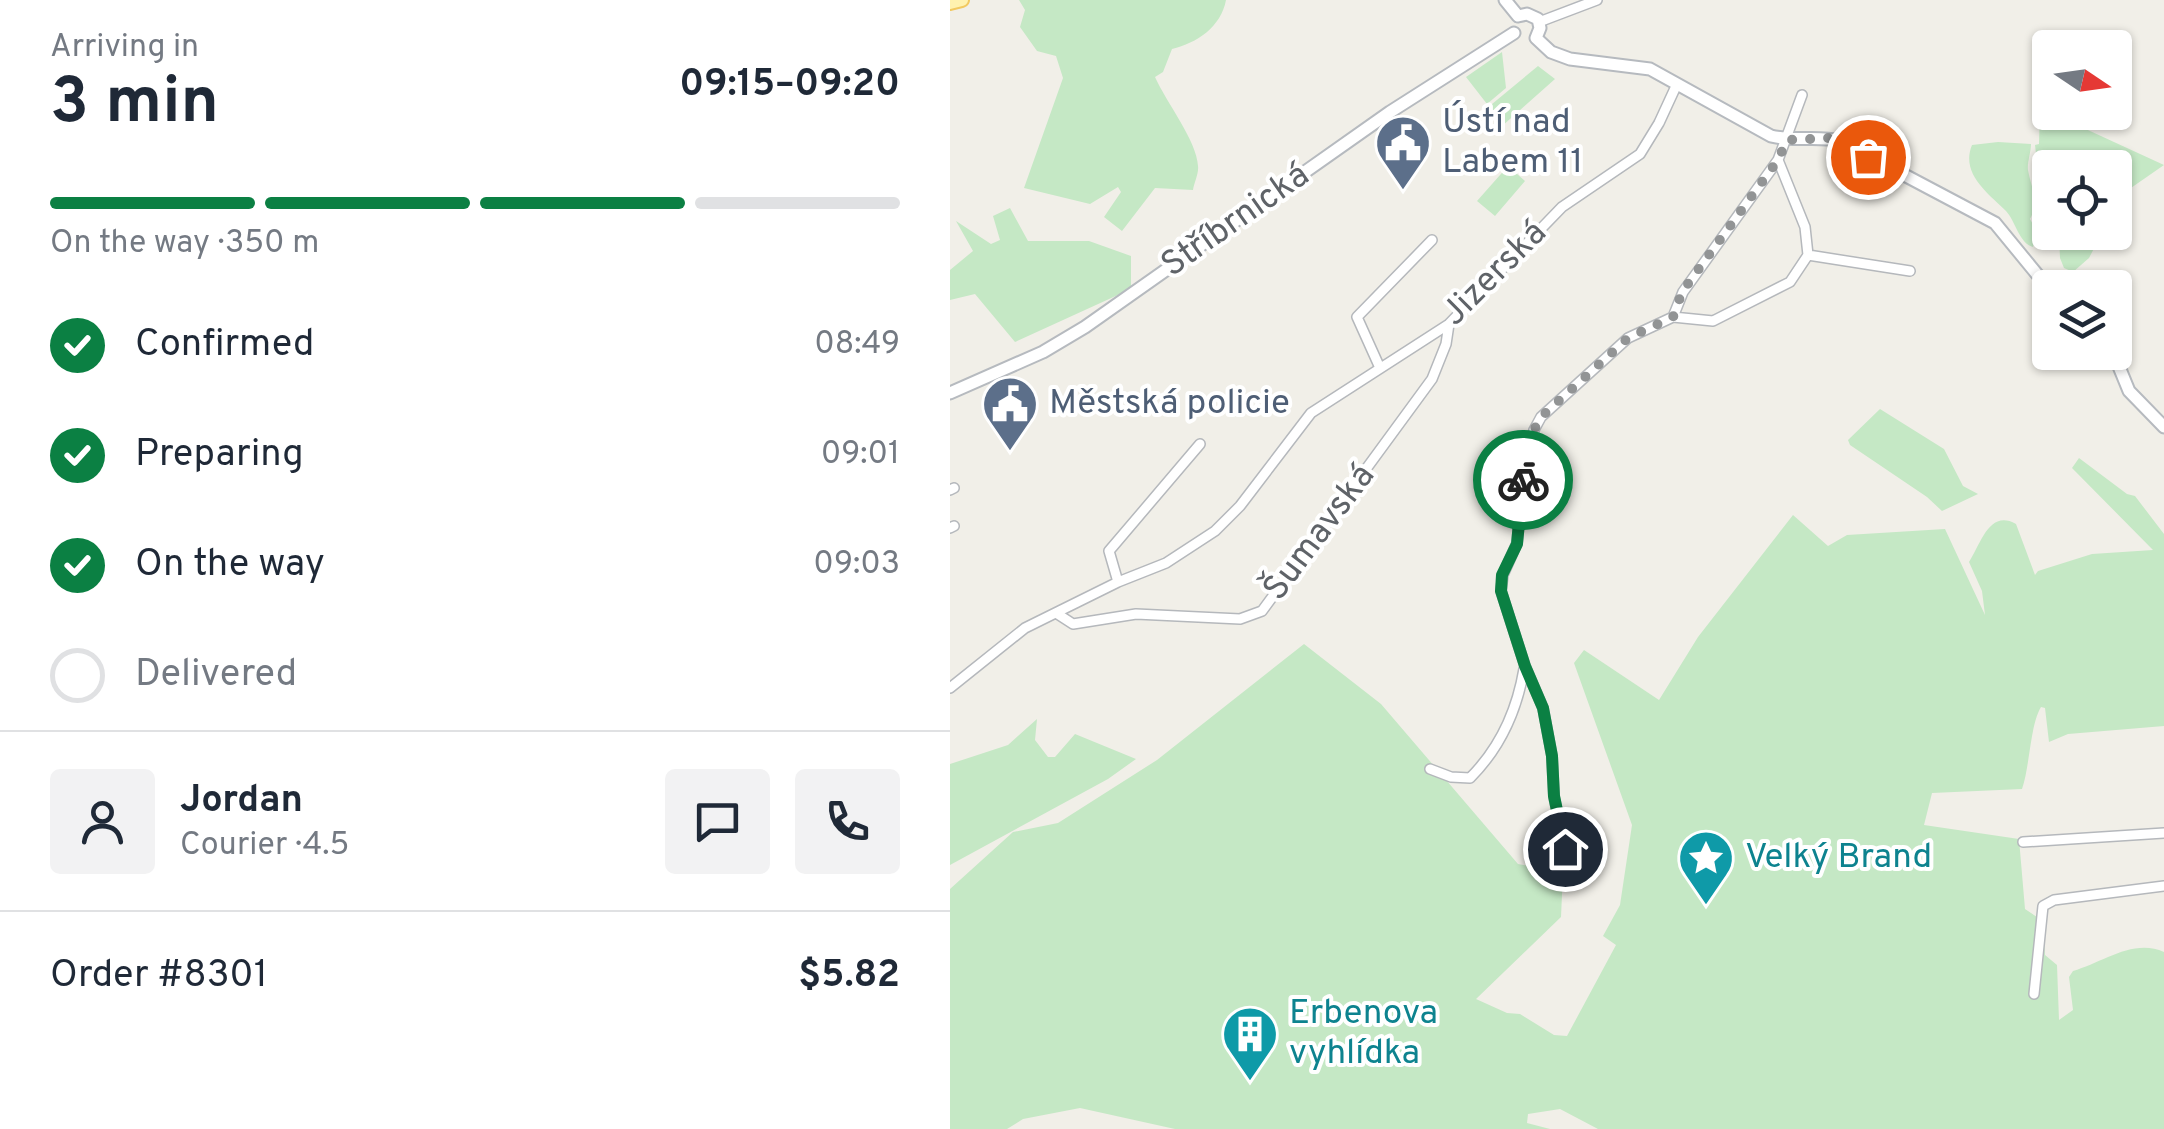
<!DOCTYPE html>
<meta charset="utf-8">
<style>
body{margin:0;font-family:Overpass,sans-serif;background:#f2f2f3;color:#1f2937;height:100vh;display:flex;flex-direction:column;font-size:38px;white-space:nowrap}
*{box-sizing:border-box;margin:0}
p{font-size:32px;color:#747a83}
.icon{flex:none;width:55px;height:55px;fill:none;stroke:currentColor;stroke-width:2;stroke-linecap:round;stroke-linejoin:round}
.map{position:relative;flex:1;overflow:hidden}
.drawer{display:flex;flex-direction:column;background:#fff;width:950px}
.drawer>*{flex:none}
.needle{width:65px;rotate:103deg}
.controls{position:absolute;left:1082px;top:30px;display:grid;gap:20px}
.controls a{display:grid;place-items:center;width:100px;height:100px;border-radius:10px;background:#fff;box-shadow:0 2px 8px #0004;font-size:50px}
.pin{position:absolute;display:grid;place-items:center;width:85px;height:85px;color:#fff;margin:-42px;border:5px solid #fff;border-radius:50%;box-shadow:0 2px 10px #0007}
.courier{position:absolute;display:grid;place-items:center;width:100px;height:100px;margin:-50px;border:8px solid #0b8043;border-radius:50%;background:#fff;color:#222;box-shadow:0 2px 12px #0007}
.overview em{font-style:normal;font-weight:700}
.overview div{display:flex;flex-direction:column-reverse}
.overview{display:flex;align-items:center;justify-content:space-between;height:170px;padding:0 50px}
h1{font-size:65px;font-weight:700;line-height:75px}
.bar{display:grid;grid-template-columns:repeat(4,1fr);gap:15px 10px;align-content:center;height:120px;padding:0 50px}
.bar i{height:12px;border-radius:8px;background:#e0e1e3}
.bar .on{background:#0b8043}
.bar p{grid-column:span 4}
.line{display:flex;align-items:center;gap:25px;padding:0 50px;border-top:2px solid #e0e1e3}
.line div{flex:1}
.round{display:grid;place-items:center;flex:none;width:105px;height:105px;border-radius:10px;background:#f2f2f3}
ol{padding:0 50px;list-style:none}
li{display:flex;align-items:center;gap:30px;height:110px}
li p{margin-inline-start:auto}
li .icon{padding:10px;border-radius:50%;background:#0b8043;color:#fff;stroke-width:4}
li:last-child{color:#747a83}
li i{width:55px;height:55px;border:5px solid #e0e1e3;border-radius:50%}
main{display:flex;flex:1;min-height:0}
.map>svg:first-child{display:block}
.green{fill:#c5e8c5}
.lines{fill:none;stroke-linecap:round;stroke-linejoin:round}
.street-casing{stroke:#b5b8bc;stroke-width:12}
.secondary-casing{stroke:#b6babf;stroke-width:15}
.primary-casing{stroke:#f2c960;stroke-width:16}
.street{stroke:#fff;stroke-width:9}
.secondary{stroke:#fff;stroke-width:11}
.primary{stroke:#fff2af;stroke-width:12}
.done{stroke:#929495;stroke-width:10;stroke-dasharray:0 18}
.route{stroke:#0b8043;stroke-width:12}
.labels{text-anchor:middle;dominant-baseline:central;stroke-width:8;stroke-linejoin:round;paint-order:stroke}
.service-label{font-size:35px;fill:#4e5e75;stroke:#fff;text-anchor:start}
.street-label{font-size:35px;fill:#5f6368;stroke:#fff}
.culture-label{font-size:35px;fill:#0d838f;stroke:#fff;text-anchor:start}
</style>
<main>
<section class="drawer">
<div class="overview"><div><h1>3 min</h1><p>Arriving in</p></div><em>09:15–09:20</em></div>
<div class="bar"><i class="on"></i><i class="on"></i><i class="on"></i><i></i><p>On the way · 350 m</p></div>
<ol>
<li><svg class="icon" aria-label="check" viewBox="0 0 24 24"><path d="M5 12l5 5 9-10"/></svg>Confirmed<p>08:49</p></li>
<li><svg class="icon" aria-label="check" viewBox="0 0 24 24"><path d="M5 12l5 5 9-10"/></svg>Preparing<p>09:01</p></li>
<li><svg class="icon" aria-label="check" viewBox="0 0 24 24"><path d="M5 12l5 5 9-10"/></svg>On the way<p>09:03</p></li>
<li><i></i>Delivered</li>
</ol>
<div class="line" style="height:180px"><a class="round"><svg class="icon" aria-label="person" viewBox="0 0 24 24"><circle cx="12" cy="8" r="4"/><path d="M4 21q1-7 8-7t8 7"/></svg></a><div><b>Jordan</b><p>Courier · 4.5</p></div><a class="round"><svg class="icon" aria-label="chat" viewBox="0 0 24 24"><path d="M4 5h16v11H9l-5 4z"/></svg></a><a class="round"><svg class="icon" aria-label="phone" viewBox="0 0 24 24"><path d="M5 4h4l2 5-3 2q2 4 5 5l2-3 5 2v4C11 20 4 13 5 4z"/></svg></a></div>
<div class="line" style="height:130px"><div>Order #8301</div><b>$5.82</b></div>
</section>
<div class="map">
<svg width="1214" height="1129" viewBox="0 0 1214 1129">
<rect width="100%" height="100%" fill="#f1efe8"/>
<path class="green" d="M69 0H276C271 27 247 43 222 49L213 72 205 77C216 102 247 141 248 166 249 173 244 183 243 190L205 188 172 231 154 217 171 192 168 187 140 204 74 188 113 78 106 56 87 51 70 27 75 10Z
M552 52 556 88 537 104 516 77Z
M588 66 605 79 551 127 536 109Z
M1090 108 1214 165 1178 190 1165 213V168H1100V211L1091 198 1085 145 1089 144Z
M1048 142 1081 144C1081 152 1077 163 1078 170 1081 188 1090 201 1080 219L1086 230 1083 247C1069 243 1066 222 1056 211 1039 194 1010 174 1022 145Z
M558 166 575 181 545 216 527 201Z
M60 208 78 241H139L181 256V289L65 342 25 294 0 300V270L23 251 6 221 41 244 50 240 43 216Z
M1109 233H1152L1139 258 1123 272 1114 268 1110 258Z
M930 409 994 449 1013 486 1028 494 992 511 977 497 900 445 898 440Z
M1129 458 1177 494 1185 496 1214 534V726L1118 734 1099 742 1095 708 1091 707C1080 725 1080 766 1072 789L982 793 974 825 1069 839 1075 909 1093 921 1095 955 1107 965 1109 1020 1123 1010 1119 977 1123 971C1152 963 1183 938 1214 952V1129H648L610 1109 578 1114 577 1123 600 1129H225L130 1108 73 1119 57 1129H0V889L63 832 108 823 207 760 354 644 431 704 568 864 613 872 611 917 526 999 557 1013 570 1014 604 1035 617 1036 666 945 653 936 670 905 682 825 624 663 634 650 709 700 748 637 843 515 878 546 897 535 995 529 1035 615 1032 591 1019 562C1031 544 1039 509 1066 524L1085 575 1088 571 1142 554 1203 550 1122 468Z
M87 719 85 740 98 757H105L125 734 186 759 158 779 0 865V764L58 745Z"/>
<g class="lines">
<g class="street-casing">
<path id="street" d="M589 22 647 0
M858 255 960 271
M723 317 763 321 840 282 858 255 855 227 828 160
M430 368 407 317 482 240
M0 490 4 488
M0 528 4 526
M168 582 159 551 250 444
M106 613 123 624 186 614 290 619 312 611 482 379 496 344 499 324
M0 688 75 628 168 582 216 563 265 531 290 506 361 413 499 324 612 207 690 154 709 123 727 84
M480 769 501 777 520 778C550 748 567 710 574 669
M1073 842 1214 833
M615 849 604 797 602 756 593 708 575 666 551 591 553 575 567 543 573 483 584 430 591 417 678 338 723 317 733 292 828 160 852 95
M1084 994 1093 906 1104 900 1214 886"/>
</g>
<g class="secondary-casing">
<path id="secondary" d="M555 0 568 16
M568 16 577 14 588 19 590 28 586 38
M586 38 601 52 620 59 700 69 821 136C844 142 867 135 890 141L1045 223 1100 290
M1163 352 1179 391 1214 427
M0 393 93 352 135 327 440 112 564 33"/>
</g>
<g class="primary-casing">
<path id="primary" d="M0 3 12 0"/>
</g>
<use href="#street" class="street"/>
<use href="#secondary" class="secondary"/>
<use href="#primary" class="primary"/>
</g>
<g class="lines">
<path class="done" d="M573 480 584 430 591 417 678 338 723 317 732 292 828 160 837 140 880 138 918 157"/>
<path class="route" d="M573 480 567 544 552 575 551 591 575 666 593 708 602 756 604 796 615 849"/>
</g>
<defs>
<g id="civic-pin" transform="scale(2.875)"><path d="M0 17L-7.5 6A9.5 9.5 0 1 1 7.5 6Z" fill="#5c6f8a" stroke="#fff"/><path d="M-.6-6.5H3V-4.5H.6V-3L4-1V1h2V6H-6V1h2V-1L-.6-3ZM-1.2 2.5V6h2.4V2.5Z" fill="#fff"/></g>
<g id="sight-pin" transform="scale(2.875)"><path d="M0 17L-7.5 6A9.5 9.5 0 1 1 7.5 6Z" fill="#0f9aa8" stroke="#fff"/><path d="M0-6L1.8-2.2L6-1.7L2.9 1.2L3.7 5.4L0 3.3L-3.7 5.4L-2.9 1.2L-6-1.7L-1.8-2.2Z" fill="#fff"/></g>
<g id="building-pin" transform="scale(2.875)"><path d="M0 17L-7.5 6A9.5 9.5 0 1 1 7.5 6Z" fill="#0f9aa8" stroke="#fff"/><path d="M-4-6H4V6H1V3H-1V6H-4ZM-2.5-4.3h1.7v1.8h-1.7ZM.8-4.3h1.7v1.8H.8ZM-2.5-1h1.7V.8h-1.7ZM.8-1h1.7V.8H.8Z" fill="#fff"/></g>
</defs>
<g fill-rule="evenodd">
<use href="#civic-pin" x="453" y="143"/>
<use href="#civic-pin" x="60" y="404"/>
<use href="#sight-pin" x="756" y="858"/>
<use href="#building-pin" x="300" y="1034"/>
</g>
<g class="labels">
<g class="service-label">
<text x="492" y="123">Ústí nad<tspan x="492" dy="40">Labem 11</tspan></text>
<text x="99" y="404">Městská policie</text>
</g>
<g class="street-label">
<text transform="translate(286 221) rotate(-35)">Stříbrnická</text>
<text transform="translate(545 274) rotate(-45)">Jizerská</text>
<text transform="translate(370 533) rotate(-53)">Šumavská</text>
</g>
<g class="culture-label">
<text x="795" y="858">Velký Brand</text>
<text x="339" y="1014">Erbenova<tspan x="339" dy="40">vyhlídka</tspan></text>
</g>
</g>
</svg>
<div class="controls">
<a><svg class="needle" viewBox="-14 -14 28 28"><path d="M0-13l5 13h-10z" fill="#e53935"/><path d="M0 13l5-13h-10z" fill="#747a83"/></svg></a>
<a><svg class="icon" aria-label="locate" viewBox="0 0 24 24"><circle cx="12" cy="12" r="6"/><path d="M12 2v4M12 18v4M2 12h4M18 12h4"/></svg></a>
<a><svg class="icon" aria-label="layers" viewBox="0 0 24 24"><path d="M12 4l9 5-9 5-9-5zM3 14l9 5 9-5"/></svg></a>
</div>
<div class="pin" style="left:918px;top:157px;background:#ea580c"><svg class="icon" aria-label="bag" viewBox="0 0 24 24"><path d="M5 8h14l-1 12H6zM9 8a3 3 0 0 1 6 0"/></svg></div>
<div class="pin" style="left:615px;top:849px;background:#1f2937"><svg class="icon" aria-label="home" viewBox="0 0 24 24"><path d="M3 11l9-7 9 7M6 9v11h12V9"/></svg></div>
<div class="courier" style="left:573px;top:480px"><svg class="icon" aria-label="bike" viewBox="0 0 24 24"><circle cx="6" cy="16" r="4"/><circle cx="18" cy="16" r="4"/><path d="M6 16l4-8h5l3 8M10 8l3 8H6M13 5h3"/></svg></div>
</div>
</main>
